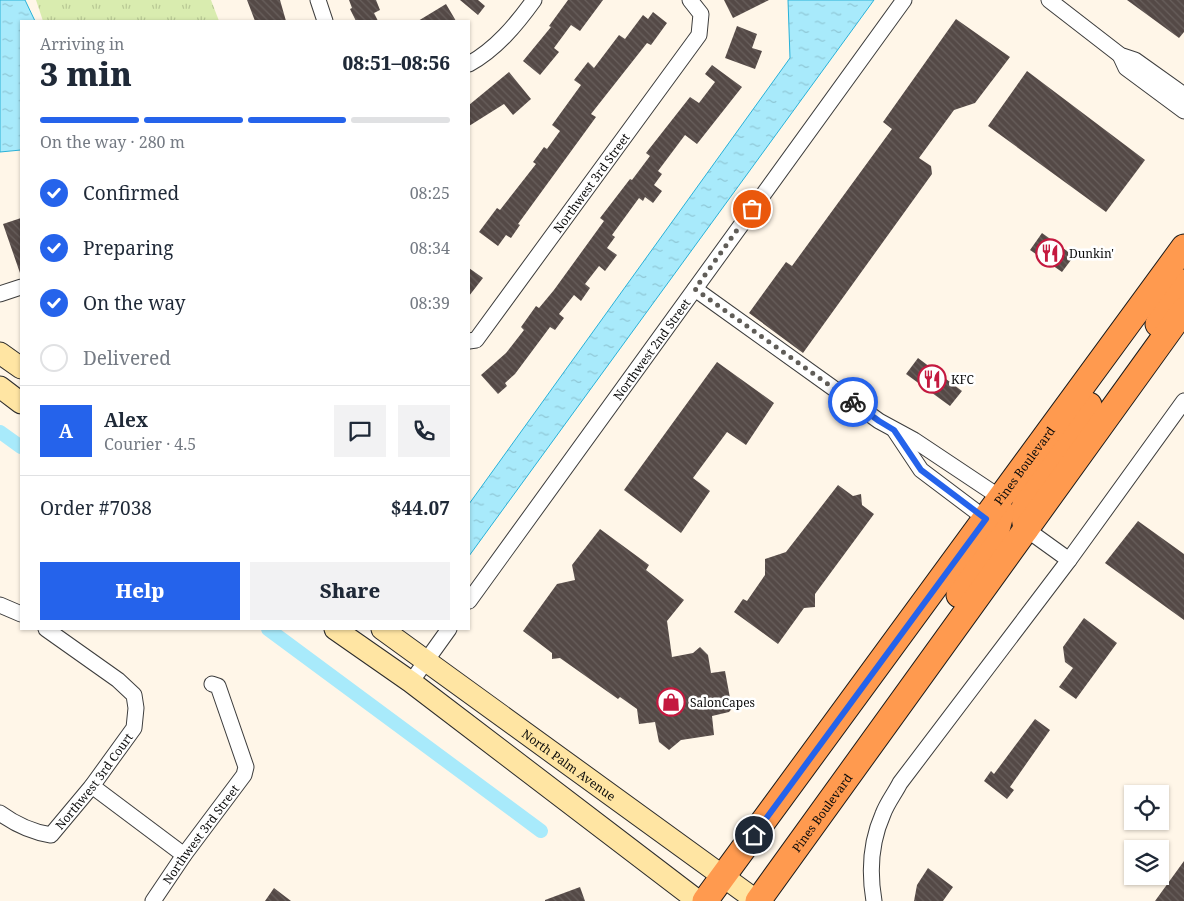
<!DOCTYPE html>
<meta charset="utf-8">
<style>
body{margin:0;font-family:"Noto Serif",serif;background:#f2f2f3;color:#1f2937;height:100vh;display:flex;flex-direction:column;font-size:19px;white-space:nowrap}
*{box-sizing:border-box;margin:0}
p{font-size:16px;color:#747a83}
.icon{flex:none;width:28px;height:28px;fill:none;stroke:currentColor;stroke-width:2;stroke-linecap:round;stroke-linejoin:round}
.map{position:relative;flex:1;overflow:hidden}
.sheet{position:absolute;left:20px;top:20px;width:450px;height:610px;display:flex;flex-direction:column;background:#fff;border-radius:0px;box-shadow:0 1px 4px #0004}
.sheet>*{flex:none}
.controls{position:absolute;left:1124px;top:785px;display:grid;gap:10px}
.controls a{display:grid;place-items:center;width:45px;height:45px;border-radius:0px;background:#fff;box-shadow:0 1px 4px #0004;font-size:25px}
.pin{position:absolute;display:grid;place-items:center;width:42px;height:42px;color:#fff;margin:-21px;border:2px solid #fff;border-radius:50%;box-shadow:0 1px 5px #0007}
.courier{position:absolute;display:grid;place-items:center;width:50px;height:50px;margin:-25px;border:4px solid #2563eb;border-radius:50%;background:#fff;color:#222;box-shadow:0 1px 6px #0007}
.overview em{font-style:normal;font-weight:800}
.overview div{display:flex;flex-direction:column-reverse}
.overview{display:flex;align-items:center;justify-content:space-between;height:85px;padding:0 20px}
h1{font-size:32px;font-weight:800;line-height:38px}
.bar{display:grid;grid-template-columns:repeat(4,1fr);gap:8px 5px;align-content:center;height:60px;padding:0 20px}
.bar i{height:6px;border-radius:4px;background:#e0e1e3}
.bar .current{background:#2563eb}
.bar p{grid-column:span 4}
.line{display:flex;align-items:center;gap:12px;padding:0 20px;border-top:1px solid #e0e1e3}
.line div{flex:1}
.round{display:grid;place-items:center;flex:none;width:52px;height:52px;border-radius:0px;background:#f2f2f3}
ol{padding:0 20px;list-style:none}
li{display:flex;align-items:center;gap:15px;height:55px}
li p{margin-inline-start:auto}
li .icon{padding:5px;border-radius:50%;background:#2563eb;color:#fff;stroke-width:4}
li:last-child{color:#747a83}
li i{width:28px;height:28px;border:2px solid #e0e1e3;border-radius:50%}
.button{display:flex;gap:10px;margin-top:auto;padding:10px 20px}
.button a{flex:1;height:58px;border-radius:0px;background:#2563eb;color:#fff;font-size:20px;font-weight:800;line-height:58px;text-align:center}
.button a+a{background:#f2f2f3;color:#1f2937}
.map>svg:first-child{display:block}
.grass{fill:url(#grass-tufts)}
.water{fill:url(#water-ripples);stroke:#29b1d8}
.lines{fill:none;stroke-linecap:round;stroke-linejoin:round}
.canal{stroke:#a8eafb;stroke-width:14}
.building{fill:url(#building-back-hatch)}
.minor-casing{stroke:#3d3d3d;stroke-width:17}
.secondary-casing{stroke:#2c2c2c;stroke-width:23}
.trunk-casing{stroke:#1b1b1b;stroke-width:27}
.minor{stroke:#fff;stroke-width:15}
.secondary{stroke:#ffe5a3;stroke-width:21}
.trunk{stroke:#ff9a4f;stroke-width:25}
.done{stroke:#605d58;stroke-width:5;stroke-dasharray:0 9}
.route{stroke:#2563eb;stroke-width:6}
.labels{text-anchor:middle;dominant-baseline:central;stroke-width:5;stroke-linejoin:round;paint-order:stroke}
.street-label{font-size:12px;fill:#0a0a0a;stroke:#fff}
.poi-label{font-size:12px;fill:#0a0a0a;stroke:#fff;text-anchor:start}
</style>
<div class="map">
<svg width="1184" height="901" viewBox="0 0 1184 901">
<defs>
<pattern id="grass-tufts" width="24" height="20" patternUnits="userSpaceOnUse" patternTransform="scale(1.25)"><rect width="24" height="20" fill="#d9ecaf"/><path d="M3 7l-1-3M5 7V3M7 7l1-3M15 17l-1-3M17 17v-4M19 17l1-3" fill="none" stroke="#b9c995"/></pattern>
<pattern id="water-ripples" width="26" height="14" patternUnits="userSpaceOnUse" patternTransform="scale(1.25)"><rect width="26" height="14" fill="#a8eafb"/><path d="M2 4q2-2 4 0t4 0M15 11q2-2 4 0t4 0" fill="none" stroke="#8fc7d6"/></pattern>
<pattern id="building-back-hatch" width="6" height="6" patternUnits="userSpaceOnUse" patternTransform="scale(1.25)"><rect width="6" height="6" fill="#544946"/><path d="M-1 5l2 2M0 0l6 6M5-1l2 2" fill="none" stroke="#685f5c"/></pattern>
</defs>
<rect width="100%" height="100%" fill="#fff6e8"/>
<path class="grass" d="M36 0H211L219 21H43Z"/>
<path class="water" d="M0 0H25L35 21H21V150L0 152Z
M788 0H874L469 556V504L790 58Z"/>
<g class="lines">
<path class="canal" d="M0 432 21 447
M268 629 541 831"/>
</g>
<path class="building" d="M247 0H280L286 21H255Z
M349 0H376L380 10 374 13 378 21H356L350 9 352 8Z
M460 0H478L485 6 478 15Z
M568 0H603L580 31 571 25 554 48 559 52 540 75 523 61 551 27 549 26Z
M724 0H769L733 18Z
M1127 0H1184V32L1179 38Z
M446 4 456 21H418Z
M653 12 667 23 651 45 647 43 591 114 596 117 518 224 520 225 511 238 506 235 498 246 479 232 497 208 500 210 536 164 533 162 544 147 547 149 560 131 552 125 581 85 574 80 588 62 594 68 619 35 625 39 643 15 648 19Z
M956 19 1010 57 975 103 954 110 919 158 931 166 932 174 803 353 749 313 786 262 792 266 892 129 883 122Z
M737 26 757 34 752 48 762 51 755 69 725 58Z
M712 65 742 87 697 144 685 135 658 171 662 174 654 185 662 191 653 203 645 197 643 201 639 198 612 235 615 237 607 248 617 255 605 271 599 266 585 284 590 288 581 301 574 295 559 314 564 318 555 330 550 327 515 374 505 383 507 386 498 394 481 375 506 353 524 330 521 327 536 306 539 308 554 290 604 221 600 218 630 179 632 180 650 156 646 153 690 97 699 103 715 82 705 74Z
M1027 71 1145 160 1106 212 988 126Z
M509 72 531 99 513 115 504 104 469 126V105Z
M21 218V272L20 273 3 224Z
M1042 233 1074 256 1062 272 1030 250Z
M469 268 483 278 469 296Z
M918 358 962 391 950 406 906 374Z
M717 362 774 403 746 445 727 432 693 478 710 491 681 533 624 490Z
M838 485 853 496 861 494 862 505 874 514 815 594V607L804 608 778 644 734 612 743 599 747 601 765 575V559L786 552Z
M1138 521 1184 554V620L1105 563Z
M600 529 649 565 646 570 684 600 667 621 672 657 693 653 700 647 708 655 711 673 725 671 730 698 736 704 729 712 712 716 714 735 681 740 669 750 659 742 655 722 639 724 637 709 620 697 618 699 560 658 552 659V653L523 631 557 584 575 580 572 565Z
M1084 618 1117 643 1076 699 1059 687 1073 668 1065 662 1063 647Z
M1035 719 1050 730 1010 787 1014 790 1007 799 984 781 991 771 994 774Z
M1184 861V901H1155Z
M928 868 953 887 943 901H914L917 885Z
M580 887 585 901H545V900Z
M274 888 291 901H265Z"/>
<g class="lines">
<g class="minor-casing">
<g id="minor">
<path d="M318 0 325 21"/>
<path d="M1049 0 1120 55 1135 60 1184 95"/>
<path d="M1120 55 1126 68 1184 111"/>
<path d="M469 64C496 49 516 25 534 0"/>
<path d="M695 289 879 421 914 440 1001 498"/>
<path d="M0 294 21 287"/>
<path id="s1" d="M469 341 476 340 699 35 701 14 690 0"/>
<path d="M895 431 921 470 986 519"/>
<path d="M1026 529 1069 560"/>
<path id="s2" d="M469 601 904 0"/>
<path d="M0 605 21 614"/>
<path d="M411 682 449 629"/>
<path d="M92 786 184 855"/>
<path id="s3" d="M0 813C15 824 33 832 51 835L92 786 134 728 136 708 134 695 118 680 46 629"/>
<path id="s4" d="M153 901 184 855 244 775 246 767 218 686 212 684"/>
<path d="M874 901C869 872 871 841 883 814 887 803 895 793 900 783L1069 560 1184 401"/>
</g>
</g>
<g class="secondary-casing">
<g id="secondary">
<path d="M0 353 21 368"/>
<path d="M0 387 21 403"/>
<path d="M335 629 411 682 698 901"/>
<path id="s5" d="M382 629 757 901"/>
</g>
</g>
<g class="trunk-casing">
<g id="trunk">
<path d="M1158 324 1167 305 1184 282"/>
<path d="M1026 529 1023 511 1028 494 1089 405"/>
<path d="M959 595C974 571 999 539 1001 511"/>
<path id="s6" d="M705 901 1184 247"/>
<path id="s7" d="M758 901 1184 310"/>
</g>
</g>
<use href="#minor" class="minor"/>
<use href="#secondary" class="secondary"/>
<use href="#trunk" class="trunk"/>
</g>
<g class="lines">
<path class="done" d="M752 209 695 289 853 402"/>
<path class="route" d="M754 835 986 519 921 470 894 430 879 421 853 402"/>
</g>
<defs>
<g id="restaurant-ring" transform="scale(1.4375)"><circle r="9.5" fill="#fff" stroke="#c4193f" stroke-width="1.5"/><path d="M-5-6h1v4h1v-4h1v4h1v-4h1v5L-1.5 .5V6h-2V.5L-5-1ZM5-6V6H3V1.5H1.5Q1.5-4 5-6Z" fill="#c4193f"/></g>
<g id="shop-ring" transform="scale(1.4375)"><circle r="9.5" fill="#fff" stroke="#c4193f" stroke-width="1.5"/><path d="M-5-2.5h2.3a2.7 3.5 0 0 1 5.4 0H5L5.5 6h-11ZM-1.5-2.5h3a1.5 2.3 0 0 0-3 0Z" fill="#c4193f"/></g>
</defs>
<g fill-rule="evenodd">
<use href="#restaurant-ring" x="1050" y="253"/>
<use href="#restaurant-ring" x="932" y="379"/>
<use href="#shop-ring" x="671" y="702"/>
</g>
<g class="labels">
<g class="street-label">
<text stroke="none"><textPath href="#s1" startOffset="202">Northwest 3rd Street</textPath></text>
<text stroke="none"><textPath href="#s2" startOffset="311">Northwest 2nd Street</textPath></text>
<text stroke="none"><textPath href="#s6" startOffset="540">Pines Boulevard</textPath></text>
<text stroke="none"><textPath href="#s5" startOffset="231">North Palm Avenue</textPath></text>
<text stroke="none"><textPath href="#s3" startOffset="125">Northwest 3rd Court</textPath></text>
<text stroke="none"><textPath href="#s7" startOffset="109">Pines Boulevard</textPath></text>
<text stroke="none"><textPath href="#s4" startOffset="82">Northwest 3rd Street</textPath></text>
</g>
<g class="poi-label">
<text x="1069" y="253">Dunkin'</text>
<text x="951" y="379">KFC</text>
<text x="690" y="702">SalonCapes</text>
</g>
</g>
</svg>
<div class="controls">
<a><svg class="icon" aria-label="locate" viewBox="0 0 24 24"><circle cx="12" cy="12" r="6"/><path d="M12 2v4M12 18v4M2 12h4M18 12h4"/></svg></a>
<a><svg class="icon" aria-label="layers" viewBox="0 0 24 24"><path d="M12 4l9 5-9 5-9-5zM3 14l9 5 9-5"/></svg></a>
</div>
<div class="pin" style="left:752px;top:209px;background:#ea580c"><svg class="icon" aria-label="bag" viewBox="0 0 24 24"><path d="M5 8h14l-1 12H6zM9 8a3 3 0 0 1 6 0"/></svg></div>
<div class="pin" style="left:754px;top:835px;background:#1f2937"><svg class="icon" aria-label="home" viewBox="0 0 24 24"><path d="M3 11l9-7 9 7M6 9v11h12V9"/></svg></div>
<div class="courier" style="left:853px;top:402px"><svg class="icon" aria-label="bike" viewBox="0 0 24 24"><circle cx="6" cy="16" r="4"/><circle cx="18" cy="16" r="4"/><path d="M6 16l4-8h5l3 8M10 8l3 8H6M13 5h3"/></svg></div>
<section class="sheet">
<div class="overview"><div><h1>3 min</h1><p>Arriving in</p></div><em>08:51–08:56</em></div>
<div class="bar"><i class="current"></i><i class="current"></i><i class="current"></i><i></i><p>On the way · 280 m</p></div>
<ol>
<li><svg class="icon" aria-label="check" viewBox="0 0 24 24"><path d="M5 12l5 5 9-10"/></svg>Confirmed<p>08:25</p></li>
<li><svg class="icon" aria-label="check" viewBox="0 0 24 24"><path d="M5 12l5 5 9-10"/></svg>Preparing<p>08:34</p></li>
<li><svg class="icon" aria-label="check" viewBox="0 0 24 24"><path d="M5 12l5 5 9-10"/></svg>On the way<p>08:39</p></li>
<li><i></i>Delivered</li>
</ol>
<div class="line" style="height:90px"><b class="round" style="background:#2563eb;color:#fff">A</b><div><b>Alex</b><p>Courier · 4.5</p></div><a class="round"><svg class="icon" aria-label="chat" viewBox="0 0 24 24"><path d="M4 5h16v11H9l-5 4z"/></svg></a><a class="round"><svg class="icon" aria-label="phone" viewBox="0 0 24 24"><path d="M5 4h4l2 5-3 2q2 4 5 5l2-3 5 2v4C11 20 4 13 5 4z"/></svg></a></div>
<div class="line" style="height:65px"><div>Order #7038</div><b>$44.07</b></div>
<div class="button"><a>Help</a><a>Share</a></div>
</section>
</div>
